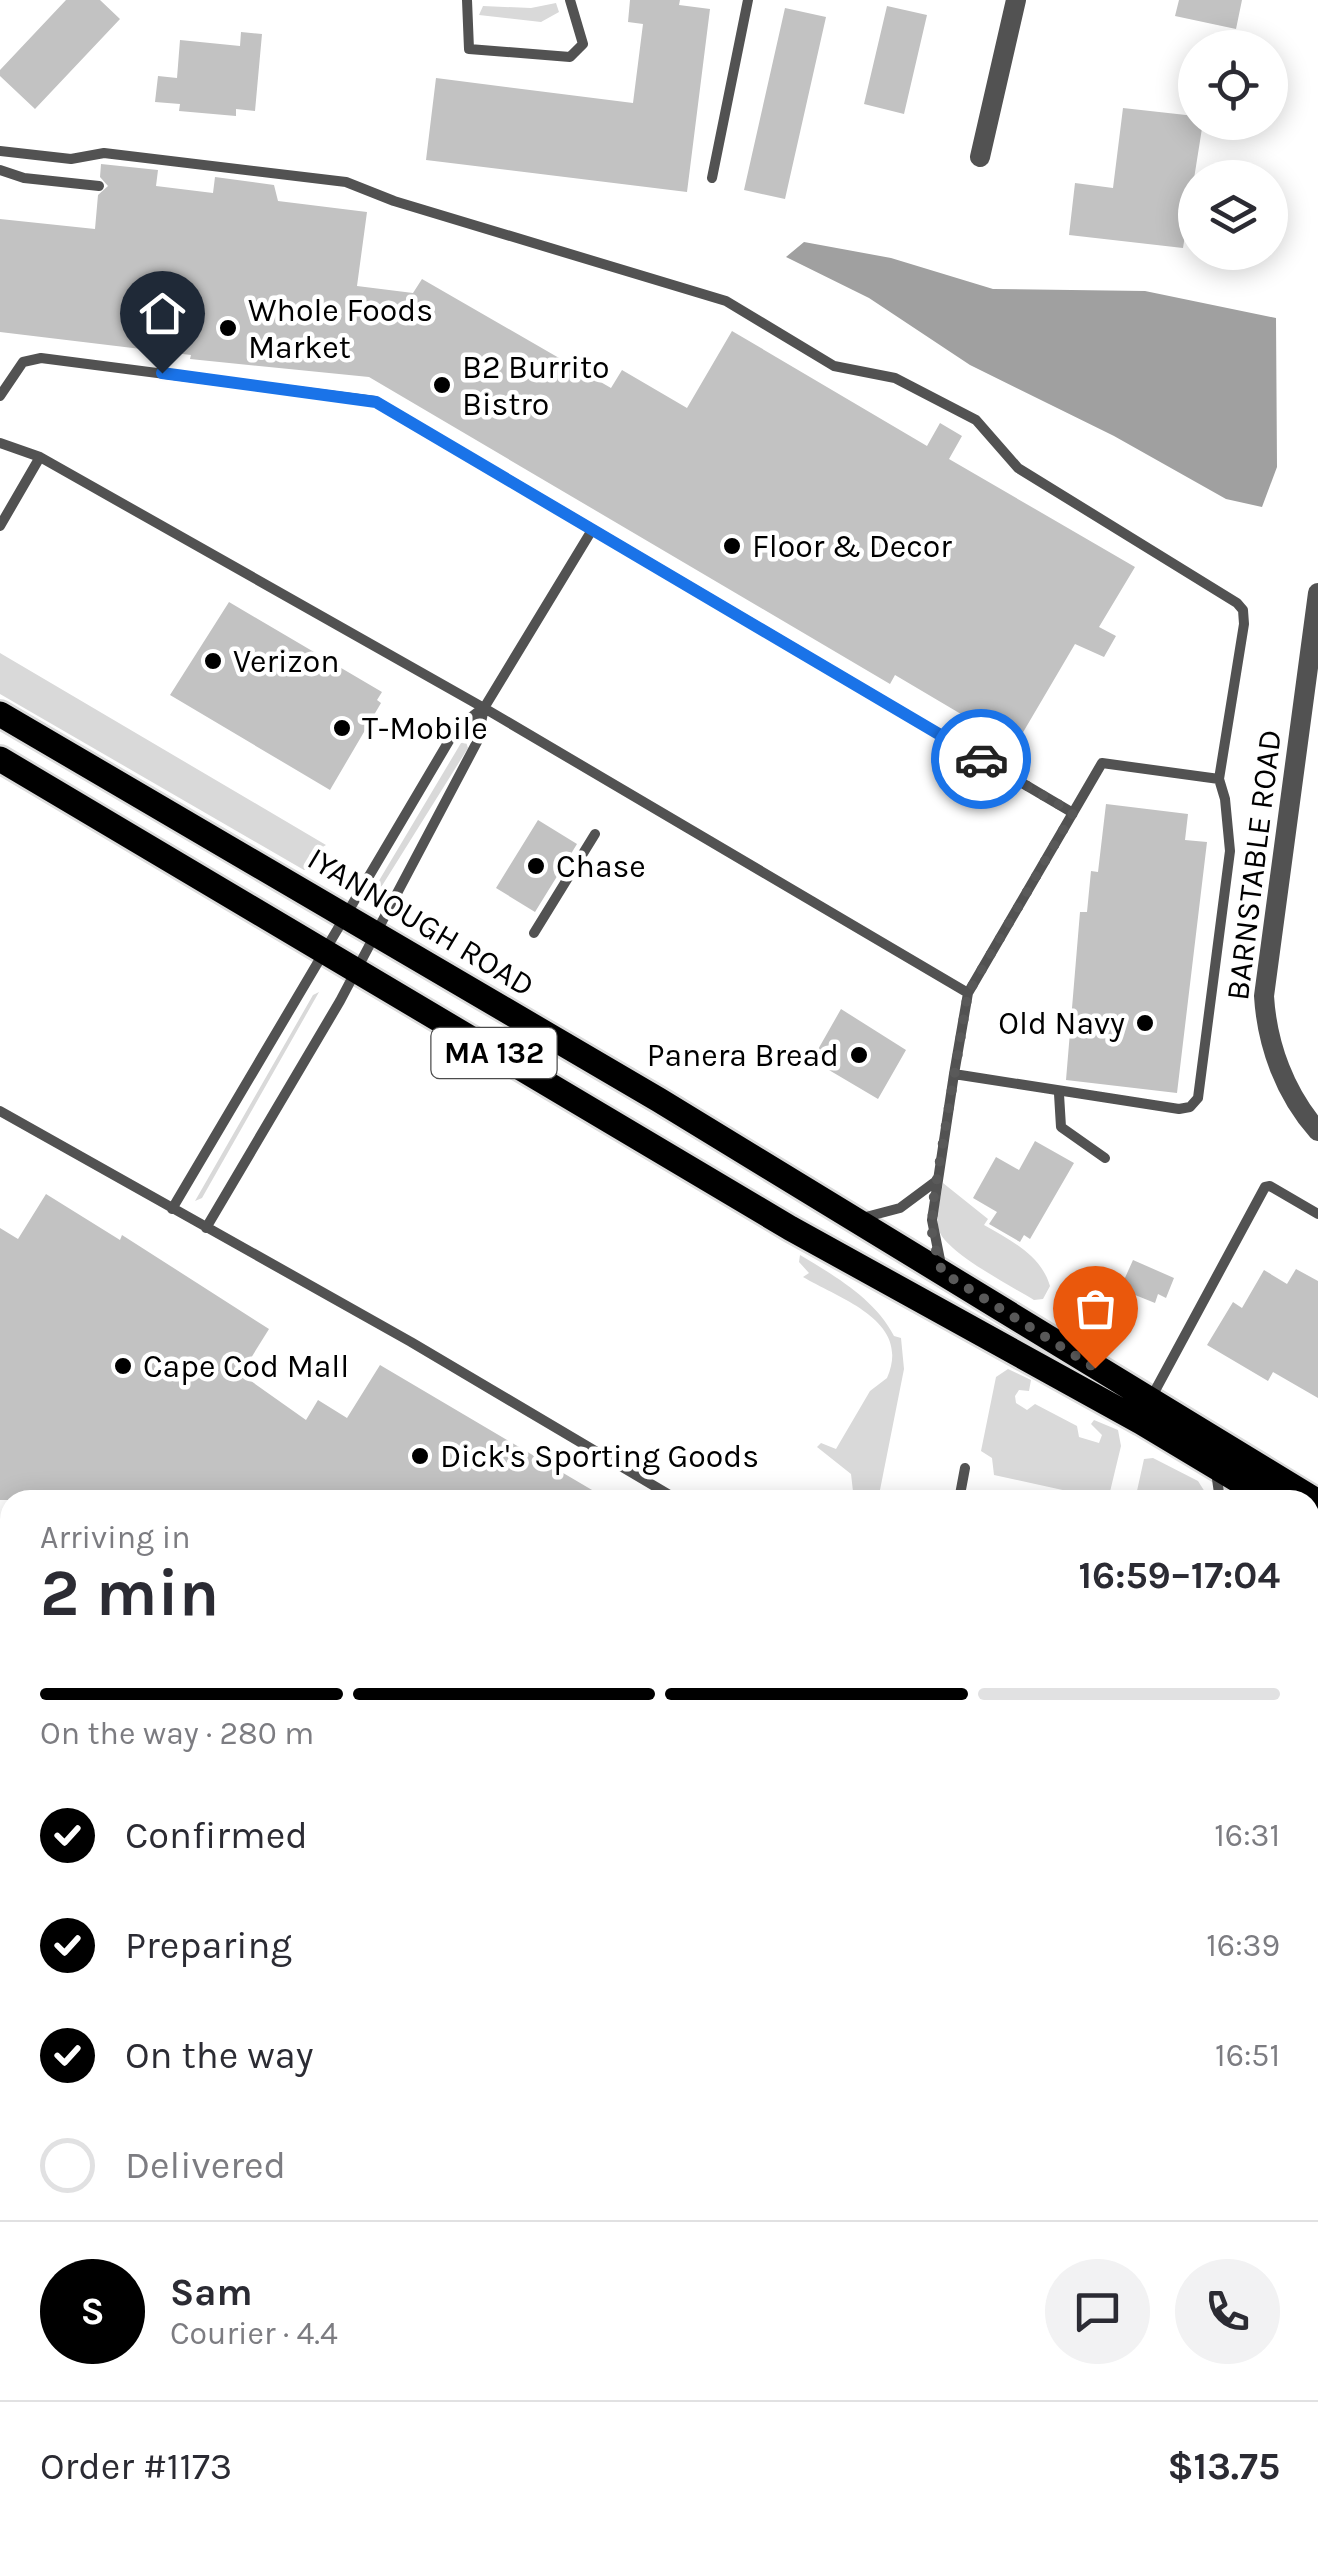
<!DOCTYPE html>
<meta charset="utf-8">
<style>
body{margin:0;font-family:Karla,sans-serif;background:#f2f2f3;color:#2b2b33;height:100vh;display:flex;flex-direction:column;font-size:38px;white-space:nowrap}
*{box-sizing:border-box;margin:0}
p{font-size:32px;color:#7c7c81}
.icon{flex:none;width:55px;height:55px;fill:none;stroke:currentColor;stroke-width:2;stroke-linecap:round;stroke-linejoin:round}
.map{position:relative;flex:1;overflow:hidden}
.drawer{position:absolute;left:0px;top:1490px;width:1320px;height:1060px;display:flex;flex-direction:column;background:#fff;border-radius:30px 30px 0 0;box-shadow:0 5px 25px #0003}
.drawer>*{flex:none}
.controls{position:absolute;left:1178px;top:30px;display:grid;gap:20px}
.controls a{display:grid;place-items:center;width:110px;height:110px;border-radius:50%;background:#fff;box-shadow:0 5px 25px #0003;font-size:50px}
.pin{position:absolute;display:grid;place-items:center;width:85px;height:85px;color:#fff;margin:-102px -42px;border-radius:50% 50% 50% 0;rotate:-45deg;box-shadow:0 0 10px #0007}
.pin .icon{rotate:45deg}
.courier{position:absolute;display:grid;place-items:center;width:100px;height:100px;margin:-50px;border:8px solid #1a73e8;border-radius:50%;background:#fff;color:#222;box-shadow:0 2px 12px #0007}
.overview em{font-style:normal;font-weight:700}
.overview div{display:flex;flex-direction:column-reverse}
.overview{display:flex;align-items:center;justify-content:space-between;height:170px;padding:0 40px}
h1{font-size:65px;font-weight:700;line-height:75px}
.bar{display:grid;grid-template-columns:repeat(4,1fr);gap:15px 10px;align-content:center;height:120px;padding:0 40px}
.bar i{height:12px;border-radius:8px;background:#e1e1e2}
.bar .current{background:#000}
.bar p{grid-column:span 4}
.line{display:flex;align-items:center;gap:25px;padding:0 40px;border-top:2px solid #e1e1e2}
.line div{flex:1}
.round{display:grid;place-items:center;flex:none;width:105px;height:105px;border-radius:52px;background:#f2f2f3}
ol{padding:0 40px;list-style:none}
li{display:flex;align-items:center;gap:30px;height:110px}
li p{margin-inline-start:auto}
li .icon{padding:10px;border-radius:50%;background:#000;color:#fff;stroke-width:4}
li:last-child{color:#7c7c81}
li i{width:55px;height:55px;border:5px solid #e1e1e2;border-radius:50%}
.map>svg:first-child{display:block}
.green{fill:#d9d9d9}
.water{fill:#a0a0a0}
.building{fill:#c2c2c2}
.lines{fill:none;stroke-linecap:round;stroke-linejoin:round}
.primary-casing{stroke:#dbdbdb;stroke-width:30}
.path{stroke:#747474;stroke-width:4;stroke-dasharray:2.5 5;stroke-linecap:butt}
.service{stroke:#525252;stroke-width:10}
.minor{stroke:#525252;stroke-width:20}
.primary{stroke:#000;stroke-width:25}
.done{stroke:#595959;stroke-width:10;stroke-dasharray:0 18}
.route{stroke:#1a73e8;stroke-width:12}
.poi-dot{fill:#000;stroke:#fff;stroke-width:4}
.labels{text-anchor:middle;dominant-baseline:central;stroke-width:9;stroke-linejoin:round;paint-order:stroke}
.shield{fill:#fff;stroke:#4c4c4c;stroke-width:2.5}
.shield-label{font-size:30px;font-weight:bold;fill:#000}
.poi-label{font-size:32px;fill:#000;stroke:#fff;text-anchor:start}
.street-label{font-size:32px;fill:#000;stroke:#fff}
</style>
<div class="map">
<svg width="1318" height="2550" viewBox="0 0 1318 2550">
<rect width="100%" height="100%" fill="#fff"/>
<path class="green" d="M556 3 559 12 541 22 479 15 483 6 531 8Z
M0 653 326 845 309 855 314 868 304 870 0 694Z
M466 742 468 748 380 889 377 884 461 743Z
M319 992 202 1198 195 1201 313 995Z
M943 1183 988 1219 984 1225C1010 1240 1041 1255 1050 1286L1043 1299 1034 1300C1013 1287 945 1252 939 1230 935 1215 941 1197 943 1183Z
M800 1255C835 1276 875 1299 894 1336L901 1338 904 1369 878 1500H854L851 1474 817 1447 821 1443 836 1449 870 1391 887 1378C912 1321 842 1300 803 1277L809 1273 799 1262Z
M1008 1369 1031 1380 1029 1391 1019 1390 1015 1396 1016 1403 1027 1410 1035 1404 1077 1426 1079 1437 1099 1443 1102 1435 1091 1424 1094 1420 1118 1430 1121 1446 1108 1500 994 1475 992 1458 981 1451 996 1377Z
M1153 1458 1198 1481 1210 1500H1135L1144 1459Z"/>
<path class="water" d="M804 242 891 258 993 289 1145 291 1276 318 1277 467 1262 507 1226 499 1114 436 970 365 869 298 786 257Z
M0 1731 10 1737V1943L0 1935Z
M0 2313 10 2316V2540H218L221 2550H0Z"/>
<path class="building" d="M66 0H100L120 19 35 109 0 76V70Z
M630 0H680L679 5 710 9 687 192 426 160 436 78 633 103 643 24 628 22Z
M1179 0H1242L1236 29 1175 16Z
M887 6 927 15 904 114 864 104Z
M785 8 826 17 785 199 744 190Z
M241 32 262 34 255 111 236 109V116L179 111 180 104 155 102 158 76 177 78 180 40 240 46Z
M1123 108 1195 116V122H1203L1183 248 1069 235 1075 183 1113 188Z
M101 164 158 170 156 186 213 193 215 177 274 185 278 201 367 212 357 286 413 293 422 279 611 388 622 370 687 408 732 331 927 446 940 423 962 436 949 459 1135 567 1099 627 1116 636 1104 657 1075 644 1015 746 895 675 890 684 369 377 190 359 191 355 0 332V219L95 229 98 195 108 186 100 177Z
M229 602 382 692 377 700 381 703 330 790 170 695Z
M1106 804 1188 814 1185 840 1207 842 1177 1093 1066 1080 1080 912H1087L1091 871 1098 872Z
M538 820 577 844 535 912 496 888Z
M841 1009 906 1050 878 1099 812 1060Z
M1035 1141 1074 1163 1030 1239 1024 1235 1020 1242 989 1224 997 1212 973 1198 996 1157 1019 1170Z
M46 1194 120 1240 122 1235 269 1329 241 1374 306 1420 318 1400 347 1418 380 1365 609 1500H0V1228L18 1239Z
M1133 1260 1174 1278 1166 1298 1158 1294 1155 1303 1120 1289Z
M1296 1269 1318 1281V1398L1273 1372 1268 1381 1207 1345 1233 1302 1242 1308 1264 1270 1287 1284Z"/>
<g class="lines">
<g class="primary-casing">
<path id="primary" d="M0 714 659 1100 1318 1502
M0 759 790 1228 1141 1422 1271 1500
M1310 1522 1318 1526"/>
</g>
<path class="path" d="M1310 2291 1318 2285"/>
<path class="service" d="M467 0 469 49 570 57 583 44 570 0
M0 151 71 159 104 153 346 182 394 201 726 301 834 366 895 378 976 420 1018 468 1237 603 1243 610 1244 624 1219 779 1225 799 1230 851 1198 1098 1190 1107 1179 1109 954 1074 968 993 1102 763 1219 779
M0 170 24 178 99 186
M712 178 748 0
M0 396 23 362 41 358 375 401 1073 813
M0 443 40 457
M0 526 40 457 484 708 968 993
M534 933 595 834
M1059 1094 1061 1127 1105 1158
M0 1111 411 1342 678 1500
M172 1209 456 729 483 708
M862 1218 900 1208 935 1182
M206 1228 340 1001 477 742 484 708 592 530
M941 1265 932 1220 954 1074
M1150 1400 1265 1187 1270 1186 1318 1214
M1216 1472 1220 1500
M959 1500 965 1468
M1310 1724H1318
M0 1983 10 1991
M1310 2326H1318
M620 2540 635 2550
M1080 2550 1082 2540
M1190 2550V2540
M1242 2550 1243 2541 1248 2550"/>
<path class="minor" d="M980 157 1016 0
M1318 593 1264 996C1267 1045 1285 1094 1318 1131"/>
<use href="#primary" class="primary"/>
</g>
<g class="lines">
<path class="done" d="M981 759 1073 813 968 993 933 1202 932 1236 942 1272 1095 1368"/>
<path class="route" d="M162 373 376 402 981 759"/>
</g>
<g class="poi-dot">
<circle cx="228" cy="328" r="10"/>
<circle cx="442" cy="385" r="10"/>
<circle cx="732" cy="546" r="10"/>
<circle cx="213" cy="661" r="10"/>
<circle cx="342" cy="728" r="10"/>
<circle cx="536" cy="866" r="10"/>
<circle cx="1145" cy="1023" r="10"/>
<circle cx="859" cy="1055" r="10"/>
<circle cx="123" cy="1366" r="10"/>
<circle cx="420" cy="1456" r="10"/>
</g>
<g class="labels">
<rect class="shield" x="431.5" y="1028" width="125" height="50" rx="8"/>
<g class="shield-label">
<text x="494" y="1053">MA 132</text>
</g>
<g class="poi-label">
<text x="248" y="310">Whole Foods<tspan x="248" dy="37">Market</tspan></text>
<text x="462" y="367">B2 Burrito<tspan x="462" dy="37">Bistro</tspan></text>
<text x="752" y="546">Floor &amp; Decor</text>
<text x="233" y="661">Verizon</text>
<text x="362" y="728">T-Mobile</text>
<text x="556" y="866">Chase</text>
<text x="1125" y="1023" text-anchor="end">Old Navy</text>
<text x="839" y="1055" text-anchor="end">Panera Bread</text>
<text x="143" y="1366">Cape Cod Mall</text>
<text x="440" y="1456">Dick's Sporting Goods</text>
</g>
<g class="street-label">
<text transform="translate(1254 865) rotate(-83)">BARNSTABLE ROAD</text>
<text transform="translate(421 922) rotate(31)">IYANNOUGH ROAD</text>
</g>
</g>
</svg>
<div class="controls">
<a><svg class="icon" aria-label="locate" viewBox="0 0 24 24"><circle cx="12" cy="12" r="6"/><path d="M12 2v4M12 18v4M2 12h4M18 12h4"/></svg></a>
<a><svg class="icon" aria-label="layers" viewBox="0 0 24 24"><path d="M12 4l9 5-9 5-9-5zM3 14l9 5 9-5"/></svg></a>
</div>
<div class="pin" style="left:1095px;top:1368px;background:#ea580c"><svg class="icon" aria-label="bag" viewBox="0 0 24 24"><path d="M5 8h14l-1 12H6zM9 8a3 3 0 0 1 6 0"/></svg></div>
<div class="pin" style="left:162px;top:373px;background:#1f2937"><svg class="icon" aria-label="home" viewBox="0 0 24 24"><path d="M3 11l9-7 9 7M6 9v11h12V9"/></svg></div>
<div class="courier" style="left:981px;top:759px"><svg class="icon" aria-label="car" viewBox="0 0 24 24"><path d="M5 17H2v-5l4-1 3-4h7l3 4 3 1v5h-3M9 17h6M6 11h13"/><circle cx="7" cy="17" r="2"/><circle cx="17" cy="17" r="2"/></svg></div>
<section class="drawer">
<div class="overview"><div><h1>2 min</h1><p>Arriving in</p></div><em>16:59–17:04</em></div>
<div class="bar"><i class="current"></i><i class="current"></i><i class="current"></i><i></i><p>On the way · 280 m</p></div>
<ol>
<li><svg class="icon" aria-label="check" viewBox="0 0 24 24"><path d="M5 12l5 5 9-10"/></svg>Confirmed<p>16:31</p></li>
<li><svg class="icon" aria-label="check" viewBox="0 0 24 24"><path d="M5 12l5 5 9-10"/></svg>Preparing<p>16:39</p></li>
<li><svg class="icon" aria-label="check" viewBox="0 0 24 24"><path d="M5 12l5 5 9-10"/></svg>On the way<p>16:51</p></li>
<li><i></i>Delivered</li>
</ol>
<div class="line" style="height:180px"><b class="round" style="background:#000;color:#fff">S</b><div><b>Sam</b><p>Courier · 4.4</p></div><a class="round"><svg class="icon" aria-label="chat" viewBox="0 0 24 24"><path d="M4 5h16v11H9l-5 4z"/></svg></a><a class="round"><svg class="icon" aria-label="phone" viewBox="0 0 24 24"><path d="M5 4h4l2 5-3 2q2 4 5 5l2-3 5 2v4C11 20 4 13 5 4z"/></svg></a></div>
<div class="line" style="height:130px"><div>Order #1173</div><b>$13.75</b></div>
</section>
</div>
